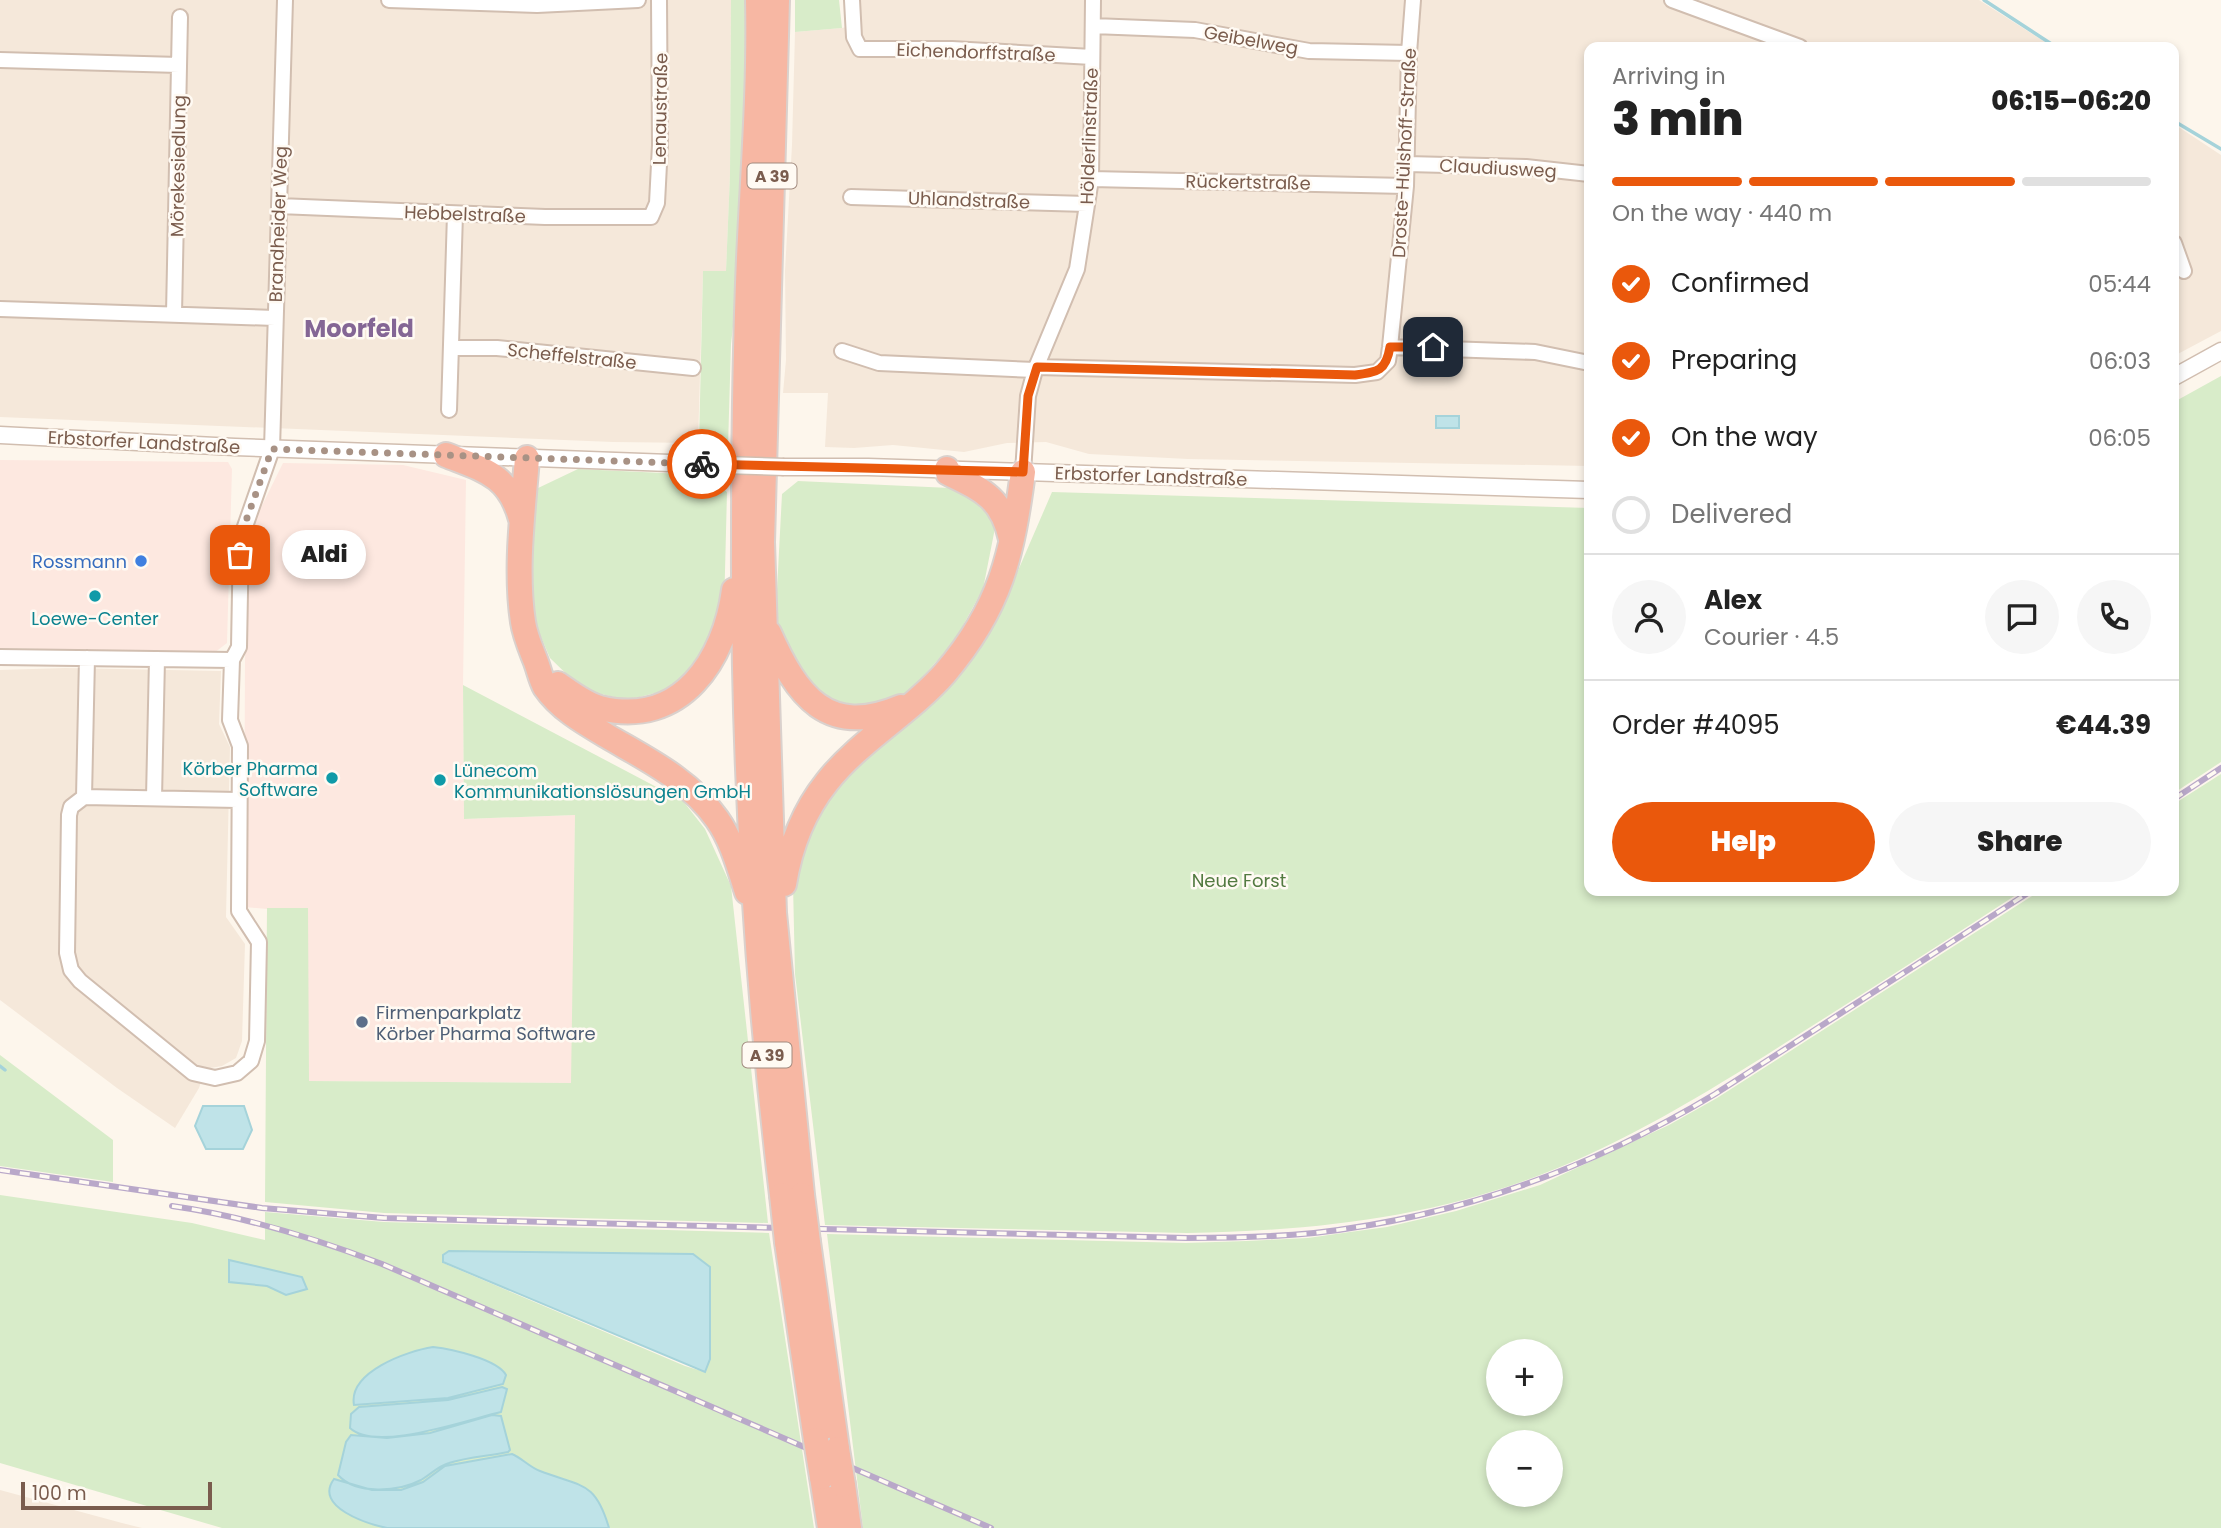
<!DOCTYPE html>
<meta charset="utf-8">
<style>
body{margin:0;font-family:Poppins,sans-serif;background:#f6f6f6;color:#222;height:100vh;display:flex;flex-direction:column;font-size:26px;white-space:nowrap}
*{box-sizing:border-box;margin:0}
p{font-size:23px;color:#767676}
.icon{flex:none;width:38px;height:38px;fill:none;stroke:currentColor;stroke-width:2;stroke-linecap:round;stroke-linejoin:round}
.map{position:relative;flex:1;overflow:hidden}
.panel{position:absolute;left:1584px;top:42px;width:595px;height:854px;display:flex;flex-direction:column;background:#fff;border-radius:14px;box-shadow:0 4px 10px #0003}
.panel>*{flex:none}
.controls{position:absolute;left:1486px;top:1339px;display:grid;gap:14px}
.controls a{display:grid;place-items:center;width:77px;height:77px;border-radius:50%;background:#fff;box-shadow:0 4px 10px #0003;font-size:35px}
.scale{position:absolute;left:21px;bottom:18px;width:191px;box-sizing:border-box;padding-left:7px;border:4px solid #7a5c4d;border-top:0;font-size:19px;line-height:24px;white-space:nowrap;color:#7a5c4d;-webkit-text-stroke:5px #fffaf3;paint-order:stroke}
.pin{position:absolute;display:grid;place-items:center;width:60px;height:60px;color:#fff;margin:-30px;border-radius:14px;box-shadow:0 4px 10px #0006}
.courier{position:absolute;display:grid;place-items:center;width:70px;height:70px;margin:-35px;border:5px solid #ea580c;border-radius:50%;background:#fff;color:#222;box-shadow:0 2px 9px #0007}
.bubble{position:absolute;height:49px;border-radius:24px;background:#fff;box-shadow:0 4px 10px #0003;font-size:23px;font-weight:800;line-height:49px;text-align:center}
.head em{font-style:normal;font-weight:800}
.head div{display:flex;flex-direction:column-reverse}
.head{display:flex;align-items:center;justify-content:space-between;height:119px;padding:0 28px}
h1{font-size:46px;font-weight:800;line-height:52px}
.bar{display:grid;grid-template-columns:repeat(4,1fr);gap:10px 7px;align-content:center;height:84px;padding:0 28px}
.bar i{height:9px;border-radius:5px;background:#e0e0e0}
.bar .current{background:#ea580c}
.bar p{grid-column:span 4}
.line{display:flex;align-items:center;gap:18px;padding:0 28px;border-top:2px solid #e0e0e0}
.line div{flex:1}
.round{display:grid;place-items:center;flex:none;width:74px;height:74px;border-radius:37px;background:#f6f6f6}
ol{padding:0 28px;list-style:none}
li{display:flex;align-items:center;gap:21px;height:77px}
li p{margin-inline-start:auto}
li .icon{padding:7px;border-radius:50%;background:#ea580c;color:#fff;stroke-width:4}
li:last-child{color:#767676}
li i{width:38px;height:38px;border:4px solid #e0e0e0;border-radius:50%}
.button{display:flex;gap:14px;margin-top:auto;padding:14px 28px}
.button a{flex:1;height:80px;border-radius:42px;background:#ea580c;color:#fff;font-size:28px;font-weight:800;line-height:80px;text-align:center}
.button a+a{background:#f6f6f6;color:#222}
.map>svg:first-child{display:block}
.residential{fill:#f5e8da}
.commercial{fill:#fde8e0}
.green{fill:#d8ecc9;fill-rule:evenodd}
.water{fill:#bfe3e8;stroke:#a5d3da;stroke-width:2}
.lines{fill:none;stroke-linecap:round;stroke-linejoin:round}
.stream{stroke:#a5d3da;stroke-width:3.5}
.minor-casing{stroke:#d1beb0;stroke-width:18}
.tertiary-casing{stroke:#d1beb0;stroke-width:19}
.motorway-casing{stroke:#dad1cd;stroke-width:28}
.minor{stroke:#fff;stroke-width:14}
.tertiary{stroke:#fff;stroke-width:16}
.motorway{stroke:#f7b7a3;stroke-width:24}
.rail-casing{stroke:#b9a8c9;stroke-width:6}
.rail{stroke:#fffaf3;stroke-width:3.5;stroke-dasharray:10;stroke-linecap:butt}
.tertiary-bridge-casing{stroke:#d1beb0;stroke-width:19;stroke-linecap:butt}
.motorway-bridge-casing{stroke:#dad1cd;stroke-width:28;stroke-linecap:butt}
.tertiary-bridge{stroke:#fff;stroke-width:16}
.motorway-bridge{stroke:#f7b7a3;stroke-width:24}
.done{stroke:#a89285;stroke-width:7;stroke-dasharray:0 12.6}
.route{stroke:#ea580c;stroke-width:9}
.shop-dot{fill:#3f7fe0;stroke:#fffaf3;stroke-width:2.5}
.culture-dot{fill:#0f9aa8;stroke:#fffaf3;stroke-width:2.5}
.service-dot{fill:#5c6f8a;stroke:#fffaf3;stroke-width:2.5}
.labels{text-anchor:middle;dominant-baseline:central;stroke-width:5;stroke-linejoin:round;paint-order:stroke}
.shield{fill:#fffaf3;stroke:#a28b7f;stroke-width:2}
.shield-label{font-size:16px;font-weight:bold;fill:#7a5c4d}
.street-label{font-size:18px;fill:#7a5c4d;stroke:#fffaf3}
.shop-label{font-size:18px;fill:#366cbe;stroke:#fffaf3;text-anchor:end}
.culture-label{font-size:18px;fill:#0d838f;stroke:#fffaf3}
.park-label{font-size:18px;fill:#537a41;stroke:#fffaf3}
.service-label{font-size:18px;fill:#4e5e75;stroke:#fffaf3;text-anchor:start}
.district-label{font-size:24px;font-weight:bold;fill:#846695;stroke:#fffaf3}
</style>
<div class="map">
<svg width="2221" height="1528" viewBox="0 0 2221 1528">
<rect width="100%" height="100%" fill="#fdf6ec"/>
<path class="residential" d="M0 0H731L730 174 726 271 703 272 698 443 613 442 0 417Z
M860 0H1979L2053 47H1589V466L1188 459 1089 454 1046 442 1007 443 964 452 893 445 854 448 825 447 828 393H783L786 360 785 271 792 145 795 32 842 28 861 24Z
M2174 124 2221 155V331L2174 356Z
M65 668 221 671 219 724 230 747 226 917 245 944 242 1041 236 1058 222 1066 205 1069 199 1088 175 1128 117 1088 0 1000V670Z
M0 1490 122 1523 142 1528H0Z"/>
<path class="commercial" d="M0 460 228 462 232 469 227 643 214 653 0 648Z
M283 463 403 465 466 480 463 685 464 819 575 815 572 1083 266 1081 267 909 244 907 245 660 248 534Z"/>
<path class="green" d="M731 0H748L740 266 731 344 728 447H725L699 443 703 271H726L730 174Z
M795 0H839L842 28 795 32Z
M2221 376V762L2174 793V402Z
M578 469 705 475 727 492 724 611 701 662 667 690 628 700 583 690 550 658 534 621 527 564 536 489Z
M798 481 972 489 996 523 983 589 954 642 908 693 880 706 853 708 829 702 809 686 779 636 776 609 782 494Z
M1052 492 1589 508V891H2022C1950 938 1877 985 1804 1031 1719 1085 1634 1139 1540 1175 1426 1219 1307 1231 1187 1233L825 1225 795 974 793 884 806 832 851 768 927 707 995 624Z
M463 685 683 801 705 829 731 886 768 1223 384 1213 265 1202 267 908H308L309 1081 571 1083 575 815 464 819Z
M2221 774V1528H863L827 1234 1186 1243 1246 1241 1308 1238 1350 1232 1387 1227 1456 1211 1540 1185 1669 1125 1717 1098 2040 891H2174V804ZM1498 1351H1550V1404H1498ZM1498 1442H1550V1494H1498Z
M0 1055 113 1140V1182L0 1166Z
M0 1195 192 1223 265 1240V1212L384 1222 769 1233 814 1528H222L0 1463ZM450 1251 693 1254 710 1359 705 1372 685 1366 443 1263V1256Z"/>
<path class="water" d="M1436 416H1459V428H1436Z
M203 1106H244L252 1130 243 1149H206L195 1126Z
M449 1251 693 1254 710 1267V1359L705 1372 443 1262V1255Z
M229 1260 302 1277 307 1289 286 1295 267 1286 229 1282Z
M433 1347C451 1349 497 1359 506 1375L503 1384 448 1398 354 1405C348 1372 407 1351 433 1347Z
M502 1387 507 1389 501 1412C469 1419 376 1453 350 1428L351 1414 359 1407 448 1400Z
M492 1415 501 1416 510 1450 508 1452C489 1456 467 1457 449 1463 438 1466 430 1475 421 1480 398 1492 356 1495 338 1475L346 1442 351 1435 387 1438 430 1433Z
M512 1454C522 1458 529 1467 540 1471 581 1487 595 1480 609 1528 557 1528 504 1528 452 1528 432 1528 407 1528 387 1528 368 1524 313 1507 334 1479L372 1490H401L423 1482 445 1466Z"/>
<g class="lines">
<path class="stream" d="M1984 0 2056 47
M2174 121 2221 149
M0 1066 5 1070"/>
<g class="minor-casing">
<path id="minor" d="M389 0 537 5 638 0
M852 0 854 37 860 49H952L1092 57
M1672 0 1800 47
M1093 26 1195 30 1309 51 1409 53
M0 60 179 65
M1407 164 1526 167 1589 174
M1091 179 1406 186
M851 197 1087 204
M279 206 545 217H651L657 203 660 145 659 0
M2174 243 2184 271
M0 309 275 318
M174 314 180 17
M1390 347 1535 352 1589 363
M452 348H497L693 368
M842 351 879 363 1035 370
M1037 367 1355 375 1377 372 1388 361 1390 347 1406 186 1409 53 1413 0
M449 410 455 214
M1023 472 1028 396 1035 370 1077 269 1091 179 1093 0
M0 657 232 660
M84 797 87 658
M154 798 157 659
M238 800 84 797 71 807 69 815 67 953 71 970 80 981 193 1073 215 1078 237 1073 251 1061 257 1041 259 942 239 911 240 746 230 720 232 660 239 647 241 538 272 449 285 0"/>
</g>
<g class="tertiary-casing">
<path id="tertiary" d="M2174 377 2221 351
M0 435 235 447 724 465
M784 467H868L1589 490"/>
</g>
<g class="motorway-casing">
<path id="motorway" d="M758 0C760 86 753 173 749 258 745 352 744 447 744 541 743 759 756 978 782 1195
M777 0 762 542 774 913 802 1195
M446 455C484 470 509 475 521 519
M527 458C523 511 515 569 523 622 525 636 531 649 536 662 539 670 541 680 545 687 560 709 585 723 607 736 646 759 690 780 717 819 732 840 739 867 747 892
M947 469 948 473C983 490 1002 498 1011 539
M769 633C797 696 827 738 901 707
M558 684C571 693 585 704 600 708 682 728 725 659 734 590
M784 884C790 847 803 812 827 782 859 741 910 713 945 673 1001 607 1012 555 1023 472
M787 1242 816 1440
M808 1242 837 1449
M822 1477 830 1528
M843 1485 849 1528"/>
</g>
<use href="#minor" class="minor"/>
<use href="#tertiary" class="tertiary"/>
<use href="#motorway" class="motorway"/>
<g class="rail-casing">
<path id="rail" d="M2174 799 2221 768
M0 1170 262 1208 384 1218 1187 1238C1229 1238 1272 1237 1314 1233 1457 1217 1592 1168 1715 1094L2031 891
M172 1206C244 1216 314 1238 382 1264L991 1528"/>
</g>
<use href="#rail" class="rail"/>
<g class="tertiary-bridge-casing">
<path id="tertiary-bridge" d="M724 465 784 467"/>
</g>
<g class="motorway-bridge-casing">
<path id="motorway-bridge" d="M782 1195 787 1242
M802 1195 808 1242
M816 1440 822 1477
M837 1449 843 1485"/>
</g>
<use href="#tertiary-bridge" class="tertiary-bridge"/>
<use href="#motorway-bridge" class="motorway-bridge"/>
</g>
<g class="lines">
<path class="done" d="M240 555 243 529 272 449 702 464"/>
<path class="route" d="M702 464 1023 472 1028 396 1037 367 1355 375C1378 372 1386 371 1390 347H1433"/>
</g>
<circle class="shop-dot" cx="141" cy="561" r="7"/>
<g class="culture-dot">
<circle cx="95" cy="596" r="7"/>
<circle cx="332" cy="778" r="7"/>
<circle cx="440" cy="780" r="7"/>
</g>
<circle class="service-dot" cx="362" cy="1022" r="7"/>
<g class="labels">
<g class="shield">
<rect x="747.5" y="163.5" width="49" height="25" rx="5"/>
<rect x="742.5" y="1042.5" width="49" height="25" rx="5"/>
</g>
<g class="shield-label">
<text x="772" y="176">A 39</text>
<text x="767" y="1055">A 39</text>
</g>
<g class="street-label">
<text transform="translate(1251 40) rotate(10)">Geibelweg</text>
<text transform="translate(976 52) rotate(2)">Eichendorffstraße</text>
<text transform="translate(660 109) rotate(-89)">Lenaustraße</text>
<text transform="translate(1089 136) rotate(-88)">Hölderlinstraße</text>
<text transform="translate(1404 153) rotate(-87)">Droste-Hülshoff-Straße</text>
<text transform="translate(178 166) rotate(-89)">Mörekesiedlung</text>
<text transform="translate(1498 168) rotate(3)">Claudiusweg</text>
<text transform="translate(1248 182) rotate(1)">Rückertstraße</text>
<text transform="translate(969 200) rotate(2)">Uhlandstraße</text>
<text transform="translate(465 214) rotate(2)">Hebbelstraße</text>
<text transform="translate(278 224) rotate(-88)">Brandheider Weg</text>
<text transform="translate(572 356) rotate(6)">Scheffelstraße</text>
<text transform="translate(144 442) rotate(3)">Erbstorfer Landstraße</text>
<text transform="translate(1151 476) rotate(2)">Erbstorfer Landstraße</text>
</g>
<g class="shop-label">
<text x="127" y="561">Rossmann</text>
</g>
<g class="culture-label">
<text x="95" y="618">Loewe-Center</text>
<text x="318" y="768" text-anchor="end">Körber Pharma<tspan x="318" dy="21">Software</tspan></text>
<text x="454" y="770" text-anchor="start">Lünecom<tspan x="454" dy="21">Kommunikationslösungen GmbH</tspan></text>
</g>
<g class="park-label">
<text x="1239" y="880">Neue Forst</text>
</g>
<g class="service-label">
<text x="376" y="1012">Firmenparkplatz<tspan x="376" dy="21">Körber Pharma Software</tspan></text>
</g>
<g class="district-label">
<text x="359" y="328">Moorfeld</text>
</g>
</g>
</svg>
<div class="controls">
<a>+</a>
<a>−</a>
</div>
<div class="scale">100 m</div>
<div class="pin" style="left:240px;top:555px;background:#ea580c"><svg class="icon" aria-label="bag" viewBox="0 0 24 24"><path d="M5 8h14l-1 12H6zM9 8a3 3 0 0 1 6 0"/></svg></div>
<div class="pin" style="left:1433px;top:347px;background:#1f2937"><svg class="icon" aria-label="home" viewBox="0 0 24 24"><path d="M3 11l9-7 9 7M6 9v11h12V9"/></svg></div>
<div class="courier" style="left:702px;top:464px"><svg class="icon" aria-label="bike" viewBox="0 0 24 24"><circle cx="6" cy="16" r="4"/><circle cx="18" cy="16" r="4"/><path d="M6 16l4-8h5l3 8M10 8l3 8H6M13 5h3"/></svg></div>
<div class="bubble" style="left:282px;top:530px;width:84px">Aldi</div>
<section class="panel">
<div class="head"><div><h1>3 min</h1><p>Arriving in</p></div><em>06:15–06:20</em></div>
<div class="bar"><i class="current"></i><i class="current"></i><i class="current"></i><i></i><p>On the way · 440 m</p></div>
<ol>
<li><svg class="icon" aria-label="check" viewBox="0 0 24 24"><path d="M5 12l5 5 9-10"/></svg>Confirmed<p>05:44</p></li>
<li><svg class="icon" aria-label="check" viewBox="0 0 24 24"><path d="M5 12l5 5 9-10"/></svg>Preparing<p>06:03</p></li>
<li><svg class="icon" aria-label="check" viewBox="0 0 24 24"><path d="M5 12l5 5 9-10"/></svg>On the way<p>06:05</p></li>
<li><i></i>Delivered</li>
</ol>
<div class="line" style="height:126px"><a class="round"><svg class="icon" aria-label="person" viewBox="0 0 24 24"><circle cx="12" cy="8" r="4"/><path d="M4 21q1-7 8-7t8 7"/></svg></a><div><b>Alex</b><p>Courier · 4.5</p></div><a class="round"><svg class="icon" aria-label="chat" viewBox="0 0 24 24"><path d="M4 5h16v11H9l-5 4z"/></svg></a><a class="round"><svg class="icon" aria-label="phone" viewBox="0 0 24 24"><path d="M5 4h4l2 5-3 2q2 4 5 5l2-3 5 2v4C11 20 4 13 5 4z"/></svg></a></div>
<div class="line" style="height:91px"><div>Order #4095</div><b>€44.39</b></div>
<div class="button"><a>Help</a><a>Share</a></div>
</section>
</div>
